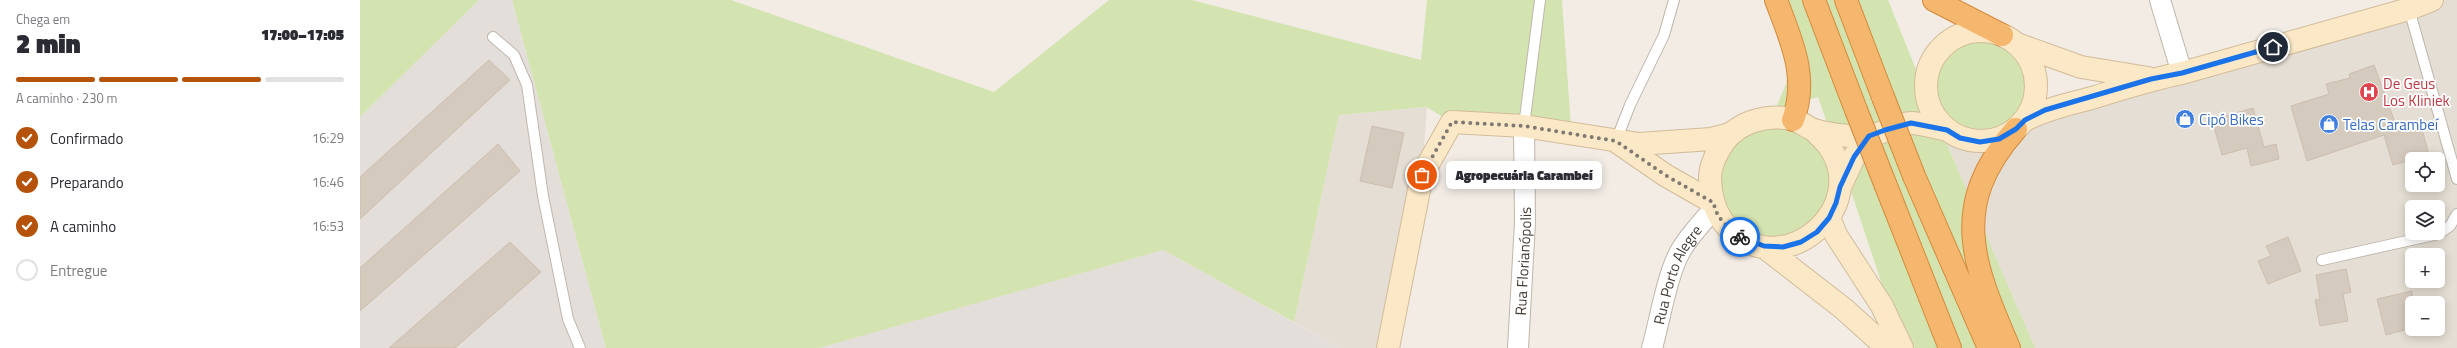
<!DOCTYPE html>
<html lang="pt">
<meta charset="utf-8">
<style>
body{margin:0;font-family:"Titillium Web",sans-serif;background:#f7f7f7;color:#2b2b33;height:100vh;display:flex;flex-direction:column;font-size:15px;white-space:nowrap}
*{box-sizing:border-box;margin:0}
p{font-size:13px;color:#7c7c81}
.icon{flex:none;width:22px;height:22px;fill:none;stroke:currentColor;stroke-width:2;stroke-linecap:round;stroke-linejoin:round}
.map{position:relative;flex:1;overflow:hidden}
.sheet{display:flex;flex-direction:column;background:#fff;width:360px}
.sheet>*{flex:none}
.tools{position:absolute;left:2045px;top:152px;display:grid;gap:8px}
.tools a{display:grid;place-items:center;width:40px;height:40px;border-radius:6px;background:#fff;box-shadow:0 2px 10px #0003;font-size:20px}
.pin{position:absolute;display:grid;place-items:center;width:34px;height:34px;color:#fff;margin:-17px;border:2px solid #fff;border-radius:50%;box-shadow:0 1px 4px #0007}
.courier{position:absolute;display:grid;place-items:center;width:40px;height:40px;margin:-20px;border:3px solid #1a73e8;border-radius:50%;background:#fff;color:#222;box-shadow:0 1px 5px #0007}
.bubble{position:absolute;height:28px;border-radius:6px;background:#fff;box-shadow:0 2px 10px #0003;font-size:13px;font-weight:800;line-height:28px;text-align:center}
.overview em{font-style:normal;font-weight:800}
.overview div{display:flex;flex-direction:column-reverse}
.overview{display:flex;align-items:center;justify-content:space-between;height:68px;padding:0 16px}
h1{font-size:26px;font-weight:800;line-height:30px}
.bar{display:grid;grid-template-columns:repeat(4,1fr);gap:6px 4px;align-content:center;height:48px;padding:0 16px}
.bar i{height:5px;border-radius:3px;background:#e1e1e2}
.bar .current{background:#b45309}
.bar p{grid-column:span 4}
ol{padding:0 16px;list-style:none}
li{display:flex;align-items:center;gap:12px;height:44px}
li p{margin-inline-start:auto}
li .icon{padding:4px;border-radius:50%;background:#b45309;color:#fff;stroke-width:4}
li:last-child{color:#7c7c81}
li i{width:22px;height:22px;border:2px solid #e1e1e2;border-radius:50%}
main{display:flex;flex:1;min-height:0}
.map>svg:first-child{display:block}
.residential{fill:#e5ded4;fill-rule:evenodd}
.industrial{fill:#e4deda}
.green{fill:#d3e4b0}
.building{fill:#d5cabe;stroke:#cdbeaf}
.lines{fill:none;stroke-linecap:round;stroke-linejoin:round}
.lane-casing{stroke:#bfb6ac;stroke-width:12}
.street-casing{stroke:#bfb6ac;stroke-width:22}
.secondary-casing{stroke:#d2bc9a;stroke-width:24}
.highway-casing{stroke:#d48a3d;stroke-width:24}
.lane{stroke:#fff;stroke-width:10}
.street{stroke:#fff;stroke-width:20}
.secondary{stroke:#fbe8c6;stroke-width:22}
.highway{stroke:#f5b76d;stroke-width:22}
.highway-bridge-casing{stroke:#d48a3d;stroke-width:24;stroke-linecap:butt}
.highway-bridge{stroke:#f5b76d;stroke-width:22}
.done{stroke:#817a73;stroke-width:4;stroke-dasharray:0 7.2}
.route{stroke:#1a73e8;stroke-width:5}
.labels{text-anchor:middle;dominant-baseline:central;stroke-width:3.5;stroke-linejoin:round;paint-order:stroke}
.health-label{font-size:15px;fill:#be3a42;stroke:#fff;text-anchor:start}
.shop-label{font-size:15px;fill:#366cbe;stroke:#fff;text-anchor:start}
.street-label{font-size:15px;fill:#443c35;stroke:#fff}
</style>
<main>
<section class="sheet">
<div class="overview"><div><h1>2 min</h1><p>Chega em</p></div><em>17:00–17:05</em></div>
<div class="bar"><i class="current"></i><i class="current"></i><i class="current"></i><i></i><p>A caminho · 230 m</p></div>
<ol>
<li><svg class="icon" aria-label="check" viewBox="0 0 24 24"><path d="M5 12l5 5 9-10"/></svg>Confirmado<p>16:29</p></li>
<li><svg class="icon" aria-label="check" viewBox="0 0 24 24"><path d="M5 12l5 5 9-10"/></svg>Preparando<p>16:46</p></li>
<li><svg class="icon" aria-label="check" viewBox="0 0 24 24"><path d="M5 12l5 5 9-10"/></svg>A caminho<p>16:53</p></li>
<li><i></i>Entregue</li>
</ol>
</section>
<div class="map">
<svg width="2097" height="348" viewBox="0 0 2097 348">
<rect width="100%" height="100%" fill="#f2ece5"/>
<path class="residential" d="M2072 0H2097V348H1675L1576 119 1822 73ZM2052 159H2078V185H2052ZM2052 207H2078V233H2052ZM2052 255H2078V281H2052ZM2052 303H2078V329H2052Z
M1067 107 1062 175 1028 348H980L934 322 979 115Z"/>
<path class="industrial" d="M119 0H152L246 348H0V117Z
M803 250 980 348H459L475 343Z"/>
<path class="green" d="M0 0H119L0 117Z
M152 0H371L634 92 749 0H832L1061 60 1067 0H1202L1211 127 1092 122 1066 107 979 115 934 322 803 250 459 348H246Z
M1416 0H1528L1576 119 1675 348H1543L1494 200 1458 97 1415 110 1426 84 1429 68Z
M1569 86a52 52 0 1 1 104 0a52 52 0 1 1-104 0Z
M1386 124 1452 131 1478 176 1447 236 1404 245 1359 209 1361 150Z"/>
<path class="building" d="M129 60 150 80 0 219V177Z
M2014 65 2037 128 2060 122 2069 155 2033 165 2024 135 1947 161 1931 106 1969 94 1966 84 1990 78 1989 74Z
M1893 108 1904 147 1916 144 1919 159 1891 166 1887 148 1862 155 1852 120Z
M1012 126 1044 133 1032 188 1000 181Z
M138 144 160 171 0 311V268Z
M1928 237 1941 271 1908 284 1898 261 1911 256 1906 246Z
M150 242 181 272 95 348H29Z
M1986 269 1991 292 1983 294 1988 321 1960 326 1955 300 1960 299 1956 275Z
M2052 291V328L2026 335 2017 299Z"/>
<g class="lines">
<g class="lane-casing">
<path id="lane" d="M2049 9 2097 179
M133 37 154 55 167 85 183 196 208 319 220 348
M1164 126 1180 0
M1256 141 1270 105 1304 35 1314 0
M1962 260 2078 234 2090 226 2097 214"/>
</g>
<g class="street-casing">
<g id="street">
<path d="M1800 0 1822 73"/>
<path id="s1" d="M1158 348 1165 222 1164 126"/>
<path id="s2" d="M1292 348C1300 320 1307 274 1321 250 1330 235 1342 222 1354 209"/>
</g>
</g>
<g class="secondary-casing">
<path id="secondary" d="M1566 86a55 55 0 1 1 110 0a55 55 0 1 1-110 0Z
M1657 44 1721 67 1788 78
M1665 120C1688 108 1711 104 1735 97 1764 88 1792 79 1822 73L2049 9 2072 0
M1454 130C1458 135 1464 140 1468 145 1513 206 1425 283 1370 230 1355 215 1351 198 1350 178 1350 165 1357 152 1364 142 1379 121 1408 114 1432 119 1440 121 1446 127 1454 130 1469 135 1492 137 1508 136 1522 135 1536 123 1551 123 1562 123 1576 128 1587 130
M1257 142 1305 175 1354 203
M1480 187 1494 157 1509 136
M1469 217 1476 235 1522 306 1542 348
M1404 247 1484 309 1527 348
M1028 348 1062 175 1092 122 1164 126 1279 144 1351 139 1367 135 1375 131"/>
</g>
<g class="highway-casing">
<path id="highway" d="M1416 0C1431 40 1449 77 1433 120
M1454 0 1496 110
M1486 0 1523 97
M1574 0 1642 35
M1554 176 1629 348
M1526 186 1590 348
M1649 348C1613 264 1588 206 1656 129"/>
</g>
<use href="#lane" class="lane"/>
<use href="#street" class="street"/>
<use href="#secondary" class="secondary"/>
<use href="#highway" class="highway"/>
<g class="highway-bridge-casing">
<path id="highway-bridge" d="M1523 97 1554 176
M1496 110 1526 186"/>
</g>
<use href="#highway-bridge" class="highway-bridge"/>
</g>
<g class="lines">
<path class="done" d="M1062 175 1092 122 1164 126 1256 141 1305 175 1354 203C1355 217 1369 229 1380 237"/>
<path class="route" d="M1380 237 1404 246 1423 247 1441 242 1457 232 1469 218 1476 203 1480 187 1494 157 1509 136 1525 130 1551 123 1587 130 1600 138 1620 142 1639 139 1656 129 1665 120 1685 110 1791 79 1822 73 1913 47"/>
</g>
<defs>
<g id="hospital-disc" transform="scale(1)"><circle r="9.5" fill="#e0444e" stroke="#fff"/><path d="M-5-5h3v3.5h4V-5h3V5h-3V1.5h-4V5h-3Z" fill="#fff"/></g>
<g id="shop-disc" transform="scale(1)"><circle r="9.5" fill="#3f7fe0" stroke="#fff"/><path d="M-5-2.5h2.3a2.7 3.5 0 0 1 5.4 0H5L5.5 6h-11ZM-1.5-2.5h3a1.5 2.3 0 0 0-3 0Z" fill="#fff"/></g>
</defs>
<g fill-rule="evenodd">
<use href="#hospital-disc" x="2009" y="92"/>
<use href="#shop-disc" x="1825" y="119"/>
<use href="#shop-disc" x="1969" y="124"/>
</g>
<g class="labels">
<g class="health-label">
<text x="2023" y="83">De Geus<tspan x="2023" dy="17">Los Kliniek</tspan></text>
</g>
<g class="shop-label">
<text x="1839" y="119">Cipó Bikes</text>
<text x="1983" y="124">Telas Carambeí</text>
</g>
<g class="street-label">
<text stroke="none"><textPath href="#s1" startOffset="87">Rua Florianópolis</textPath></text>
<text stroke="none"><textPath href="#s2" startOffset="78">Rua Porto Alegre</textPath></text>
</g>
</g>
</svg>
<div class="tools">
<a><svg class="icon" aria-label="locate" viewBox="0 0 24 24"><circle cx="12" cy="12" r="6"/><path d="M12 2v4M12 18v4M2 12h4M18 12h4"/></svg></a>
<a><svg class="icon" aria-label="layers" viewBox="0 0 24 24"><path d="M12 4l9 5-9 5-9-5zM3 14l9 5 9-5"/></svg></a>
<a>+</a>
<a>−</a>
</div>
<div class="pin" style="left:1062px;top:175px;background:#ea580c"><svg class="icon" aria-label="bag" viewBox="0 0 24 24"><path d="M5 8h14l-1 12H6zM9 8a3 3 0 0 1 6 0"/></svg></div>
<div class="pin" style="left:1913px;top:47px;background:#1f2937"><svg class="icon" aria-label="home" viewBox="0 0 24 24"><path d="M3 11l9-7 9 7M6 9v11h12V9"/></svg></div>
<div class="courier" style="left:1380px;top:237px"><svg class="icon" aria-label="bike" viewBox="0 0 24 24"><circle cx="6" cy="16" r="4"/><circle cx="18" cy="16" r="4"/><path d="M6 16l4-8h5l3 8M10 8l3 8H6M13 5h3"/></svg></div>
<div class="bubble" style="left:1086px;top:161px;width:156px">Agropecuária Carambeí</div>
</div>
</main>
